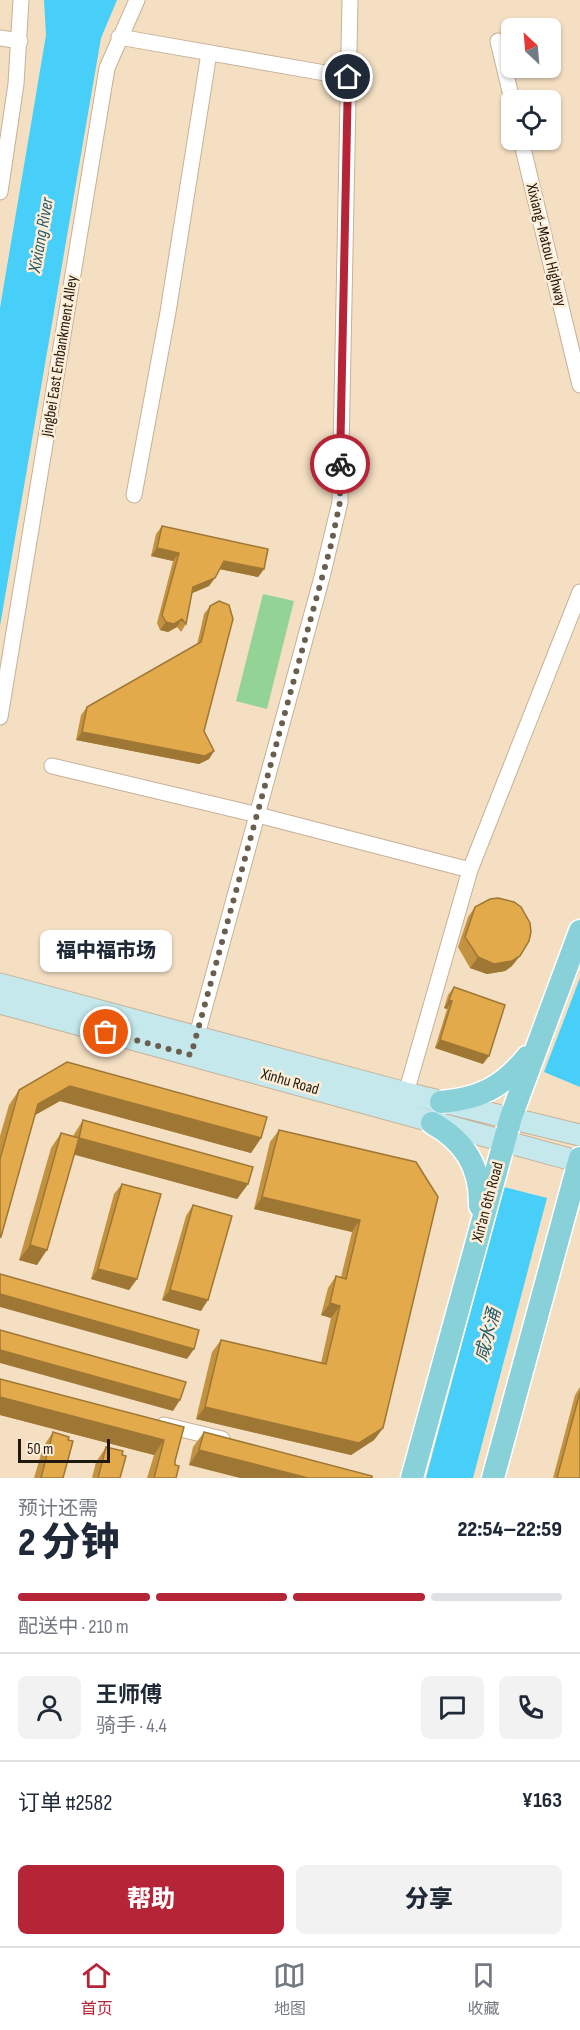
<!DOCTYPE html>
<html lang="zh">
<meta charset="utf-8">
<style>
body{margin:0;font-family:"Sofia Sans Condensed","Noto Sans SC",sans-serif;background:#f2f2f3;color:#1f2937;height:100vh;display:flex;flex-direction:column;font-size:22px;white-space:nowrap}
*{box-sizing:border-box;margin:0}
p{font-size:20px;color:#747a83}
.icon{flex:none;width:33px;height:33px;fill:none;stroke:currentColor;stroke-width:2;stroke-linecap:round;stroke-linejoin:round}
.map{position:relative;height:1478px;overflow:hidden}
.side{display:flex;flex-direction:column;background:#fff;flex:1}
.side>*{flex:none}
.needle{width:39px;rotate:334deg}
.fabs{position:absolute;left:501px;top:18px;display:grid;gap:12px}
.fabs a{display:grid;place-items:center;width:60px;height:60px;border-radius:9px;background:#fff;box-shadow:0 2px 4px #0004;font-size:30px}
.scale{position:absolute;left:18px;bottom:15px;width:92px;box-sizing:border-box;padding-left:6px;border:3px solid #20190f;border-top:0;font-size:16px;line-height:21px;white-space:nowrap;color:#20190f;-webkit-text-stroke:4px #feedd7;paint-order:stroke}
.pin{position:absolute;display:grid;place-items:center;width:51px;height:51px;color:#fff;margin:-26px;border:3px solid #fff;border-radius:50%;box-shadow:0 2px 6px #0007}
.courier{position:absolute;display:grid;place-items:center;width:60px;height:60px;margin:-30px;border:4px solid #b62437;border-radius:50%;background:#fff;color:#222;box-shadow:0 2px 8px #0007}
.bubble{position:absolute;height:42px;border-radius:9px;background:#fff;box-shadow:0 2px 4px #0004;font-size:20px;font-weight:800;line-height:42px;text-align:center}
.overview em{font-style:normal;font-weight:800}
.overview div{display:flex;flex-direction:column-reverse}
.overview{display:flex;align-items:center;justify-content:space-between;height:102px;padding:0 18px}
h1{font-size:39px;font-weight:800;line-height:45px}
.bar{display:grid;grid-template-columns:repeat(4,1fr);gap:9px 6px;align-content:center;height:72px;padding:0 18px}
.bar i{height:8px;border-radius:4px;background:#e0e1e3}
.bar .on{background:#b62437}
.bar p{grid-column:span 4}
.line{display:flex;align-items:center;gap:15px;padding:0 18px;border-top:2px solid #e0e1e3}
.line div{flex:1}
.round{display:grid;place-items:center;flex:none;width:63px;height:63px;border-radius:9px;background:#f2f2f3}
.button{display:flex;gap:12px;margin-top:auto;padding:12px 18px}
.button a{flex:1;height:69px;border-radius:9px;background:#b62437;color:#fff;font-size:24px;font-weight:800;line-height:69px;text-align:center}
.button a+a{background:#f2f2f3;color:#1f2937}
.dock{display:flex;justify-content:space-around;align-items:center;height:84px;border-top:2px solid #e0e1e3;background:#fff;font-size:16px;color:#747a83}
.dock a{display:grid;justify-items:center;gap:3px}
.dock .on{color:#b62437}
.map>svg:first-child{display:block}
.green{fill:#93d496}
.water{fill:#47cff9}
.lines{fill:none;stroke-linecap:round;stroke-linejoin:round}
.street-casing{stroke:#c6b197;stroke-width:17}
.secondary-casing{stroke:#c6b197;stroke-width:23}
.primary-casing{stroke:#fff;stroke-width:25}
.street{stroke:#fff;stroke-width:15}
.secondary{stroke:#c4e8ec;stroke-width:21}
.primary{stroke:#89d1d9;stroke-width:22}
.wall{fill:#c39241}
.shaded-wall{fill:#9f7735}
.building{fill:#e3aa4c;stroke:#9f7735;stroke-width:1.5}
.done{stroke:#6a5e4e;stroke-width:6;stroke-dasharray:0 10.8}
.route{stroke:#b62437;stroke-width:8}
.labels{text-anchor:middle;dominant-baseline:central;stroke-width:5;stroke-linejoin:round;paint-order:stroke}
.street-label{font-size:16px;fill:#20190f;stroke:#feedd7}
.water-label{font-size:18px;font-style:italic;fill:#265c6e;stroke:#feedd7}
</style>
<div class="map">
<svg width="580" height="1478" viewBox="0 0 580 1478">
<rect width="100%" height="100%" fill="#f4dfc3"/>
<path class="green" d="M263 594 294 601 267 709 236 701Z"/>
<path class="water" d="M44 0H117L101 38 0 626V308L46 35Z
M580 978V1087L544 1072Z
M504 1187 547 1198 473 1478H426Z"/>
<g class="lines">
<g class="street-casing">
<path id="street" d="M119 37 348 77
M0 38 20 41
M498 41 512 100
M521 140 580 385
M0 192 16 84 21 0
M134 495 168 312 209 53
M0 717 107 68 137 0
M52 766 258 815 470 870
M194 1046 322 577 340 502 350 0
M406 1093 470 870 580 592
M164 1425 222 1439"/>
</g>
<g class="secondary-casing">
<path id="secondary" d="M0 984 406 1093 580 1135
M0 1003 580 1162"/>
</g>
<g class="primary-casing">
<path id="primary" d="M441 1102C479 1099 503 1087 527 1057
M432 1123C465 1141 481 1168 480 1206
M412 1478 511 1117 580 931
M493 1478 580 1158"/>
</g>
<use href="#street" class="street"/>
<use href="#secondary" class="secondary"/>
<use href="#primary" class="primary"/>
</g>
<path class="wall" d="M162 526 264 569 258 577 220 569 209 586 192 593 186 624 181 632 177 627 168 632 160 630 157 623 173 561 151 556 156 534Z
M210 606 204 731 214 751 209 759 199 764 76 740 81 715 87 707 197 645 204 614Z
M475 907 512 966 505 971 487 974 470 968 458 947 468 917Z
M454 987 483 1064 435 1048 447 1009 444 1008 448 995Z
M19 1090 261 1138 251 1153 60 1101 35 1115 0 1239V1136L9 1105Z
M83 1120 248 1184 237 1199 74 1154 37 1265 19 1260 51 1148 61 1133 73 1136Z
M279 1130 416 1162 383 1428 374 1440 351 1455 196 1419 212 1352 221 1340 321 1363 331 1318 321 1315 328 1288 336 1276 341 1277 352 1232 254 1209 270 1142Z
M122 1184 137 1279 129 1290 91 1279 114 1194Z
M193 1205 201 1311 162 1300 186 1216Z
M0 1379 184 1427 175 1461 176 1478H147L154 1455 0 1415Z
M580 1387V1478H553L575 1395Z
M53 1432 63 1478H34L43 1447Z
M204 1432 372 1476 189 1465 193 1447Z
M106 1447 122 1455 120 1478H92L96 1462Z"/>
<path class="shaded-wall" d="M157 548 179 553 173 561 151 556Z
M224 561 264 569 258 577 219 569Z
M215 578 209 586 188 595 193 587Z
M182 619 177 627 168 632 160 630 166 622Z
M82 732 214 751 209 759 199 764 76 740Z
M520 956 512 966 505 971 487 974 470 968 478 957Z
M449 1000 452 1001 447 1009 444 1008Z
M440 1040 489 1056 483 1064 435 1048Z
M70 1086 261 1138 251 1153 60 1101 28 1119 38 1104Z
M79 1138 248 1184 237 1199 68 1153Z
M262 1197 360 1220 352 1232 254 1209Z
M30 1245 47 1250 37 1265 19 1260Z
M98 1269 137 1279 129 1290 91 1279Z
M170 1290 208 1300 201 1311 162 1300Z
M0 1294 194 1349 187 1359 0 1307Z
M330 1303 340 1306 331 1318 321 1315Z
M0 1350 180 1400 173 1411 0 1363Z
M0 1397 164 1440 154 1455 0 1415Z
M205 1407 383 1428 374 1440 351 1455 196 1419Z
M199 1450 308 1478H240L189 1465Z"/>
<path class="building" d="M162 526 268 549 264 569 224 561 215 578 193 587 186 624 182 619 174 624 166 622 162 615 179 553 157 548Z
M219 601 229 605 233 619 204 731 214 751 205 756 82 732 87 707 201 642 210 606Z
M498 898 514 902 521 907 530 923 531 932 529 941 520 956 512 961 494 964 478 957 465 937 475 907 490 899Z
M454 987 505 1005 489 1056 440 1040 452 1001 449 1000Z
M67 1062 267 1117 261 1138 70 1086 38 1104 1 1237H0V1159L19 1090Z
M83 1120 253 1167 248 1184 79 1138Z
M279 1130 416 1162 438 1197 383 1428 359 1443 205 1407 221 1340 326 1364 340 1306 330 1303 336 1276 346 1279 360 1220 262 1197Z
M61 1133 79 1138 47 1250 30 1245Z
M122 1184 161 1194 137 1279 98 1269Z
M193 1205 232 1216 208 1300 170 1290Z
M0 1274 199 1330 194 1349 0 1294Z
M0 1330 186 1382 180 1400 0 1350Z
M0 1379 184 1427 175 1461V1465L179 1466 176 1478H154L164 1440 0 1397Z
M580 1392V1478H557Z
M53 1432 69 1437 68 1440 73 1441 63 1478H41Z
M204 1432 372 1476V1478H308L199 1450Z
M106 1447 123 1451 122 1455 126 1456 120 1478H98Z"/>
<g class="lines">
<path class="done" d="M106 1032 191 1055 331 545 340 502V464"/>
<path class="route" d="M340 464 348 77"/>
</g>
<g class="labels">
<g class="street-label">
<text transform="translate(546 245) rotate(76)">Xixiang-Matou Highway</text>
<text transform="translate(60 356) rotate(-81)">Jingbei East Embankment Alley</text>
<text transform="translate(290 1082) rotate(16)">Xinhu Road</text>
<text transform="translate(488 1202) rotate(-75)">Xin'an 6th Road</text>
</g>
<g class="water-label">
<text transform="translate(41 235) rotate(-80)">Xixiang River</text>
<text transform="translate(488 1335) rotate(-75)">咸水涌</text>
</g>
</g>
</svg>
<div class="fabs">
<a><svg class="needle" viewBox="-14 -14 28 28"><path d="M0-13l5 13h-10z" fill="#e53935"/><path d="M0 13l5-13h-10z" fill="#747a83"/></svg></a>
<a><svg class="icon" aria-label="locate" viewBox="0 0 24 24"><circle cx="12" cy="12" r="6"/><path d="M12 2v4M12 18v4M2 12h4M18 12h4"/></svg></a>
</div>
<div class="scale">50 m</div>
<div class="pin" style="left:106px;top:1032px;background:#ea580c"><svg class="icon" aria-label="bag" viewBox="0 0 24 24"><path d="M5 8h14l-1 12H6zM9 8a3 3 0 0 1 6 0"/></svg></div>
<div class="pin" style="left:348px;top:77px;background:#1f2937"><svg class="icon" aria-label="home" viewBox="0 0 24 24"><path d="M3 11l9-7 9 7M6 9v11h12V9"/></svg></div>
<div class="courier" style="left:340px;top:464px"><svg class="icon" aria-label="bike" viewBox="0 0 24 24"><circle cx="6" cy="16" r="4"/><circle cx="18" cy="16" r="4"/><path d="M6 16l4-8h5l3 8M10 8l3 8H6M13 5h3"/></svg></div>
<div class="bubble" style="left:40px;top:930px;width:132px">福中福市场</div>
</div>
<section class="side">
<div class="overview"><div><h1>2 分钟</h1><p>预计还需</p></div><em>22:54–22:59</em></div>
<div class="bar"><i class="on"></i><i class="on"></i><i class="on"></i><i></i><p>配送中 · 210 m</p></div>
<div class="line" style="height:108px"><a class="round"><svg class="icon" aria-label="person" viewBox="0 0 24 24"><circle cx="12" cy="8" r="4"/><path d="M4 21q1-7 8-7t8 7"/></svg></a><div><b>王师傅</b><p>骑手 · 4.4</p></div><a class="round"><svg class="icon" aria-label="chat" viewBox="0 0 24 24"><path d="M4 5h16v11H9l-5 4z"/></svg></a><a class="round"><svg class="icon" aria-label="phone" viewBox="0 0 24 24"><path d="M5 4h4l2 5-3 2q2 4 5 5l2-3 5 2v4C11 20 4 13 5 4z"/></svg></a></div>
<div class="line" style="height:78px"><div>订单 #2582</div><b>¥163</b></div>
<div class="button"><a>帮助</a><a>分享</a></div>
</section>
<nav class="dock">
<a class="on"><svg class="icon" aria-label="home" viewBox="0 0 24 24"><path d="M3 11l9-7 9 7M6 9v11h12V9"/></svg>首页</a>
<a><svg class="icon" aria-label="map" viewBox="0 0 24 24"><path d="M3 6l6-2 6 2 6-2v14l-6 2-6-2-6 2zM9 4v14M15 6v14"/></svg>地图</a>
<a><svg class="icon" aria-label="saved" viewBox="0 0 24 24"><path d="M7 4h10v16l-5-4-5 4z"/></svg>收藏</a>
</nav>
